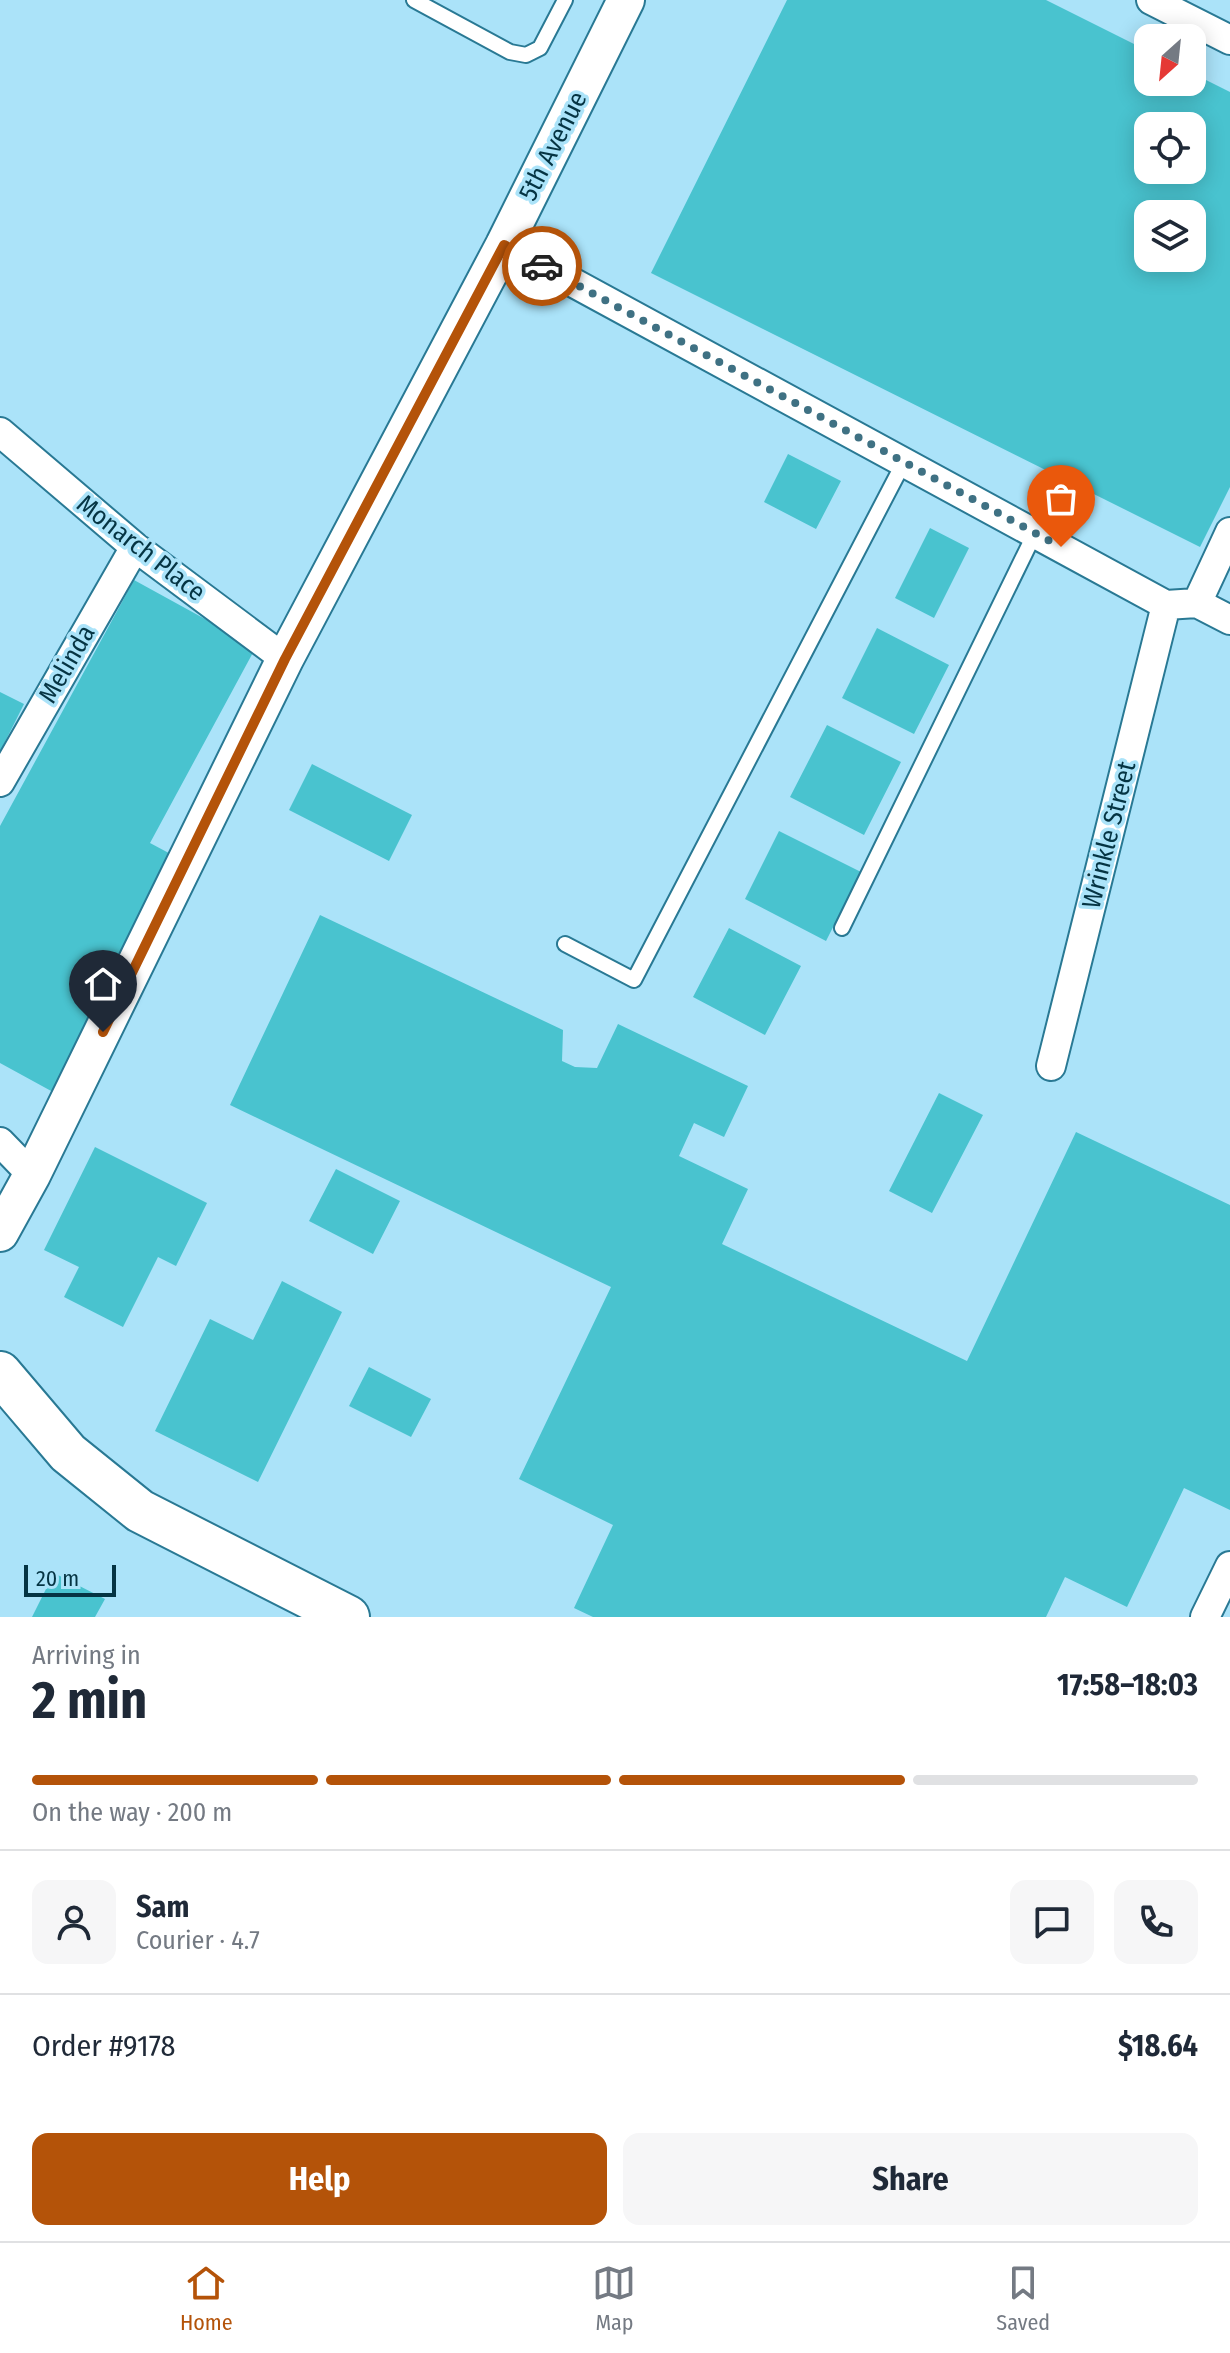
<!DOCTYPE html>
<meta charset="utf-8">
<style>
body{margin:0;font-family:"Fira Sans Condensed",sans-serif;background:#f6f6f7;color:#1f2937;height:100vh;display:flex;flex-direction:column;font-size:30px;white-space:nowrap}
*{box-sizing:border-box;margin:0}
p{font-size:26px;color:#747a83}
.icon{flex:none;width:44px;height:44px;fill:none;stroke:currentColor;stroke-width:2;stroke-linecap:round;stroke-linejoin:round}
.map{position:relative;height:1617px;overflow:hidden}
.sheet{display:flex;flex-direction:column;background:#fff;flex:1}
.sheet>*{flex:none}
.needle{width:52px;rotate:207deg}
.buttons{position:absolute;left:1134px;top:24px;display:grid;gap:16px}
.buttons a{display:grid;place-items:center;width:72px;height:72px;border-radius:16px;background:#fff;box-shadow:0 4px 20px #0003;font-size:40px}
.scale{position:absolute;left:24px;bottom:20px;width:92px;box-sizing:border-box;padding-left:8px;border:4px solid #053443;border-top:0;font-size:22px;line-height:28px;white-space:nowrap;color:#053443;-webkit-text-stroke:6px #abe3f9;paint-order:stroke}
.pin{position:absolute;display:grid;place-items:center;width:68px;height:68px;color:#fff;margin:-82px -34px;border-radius:50% 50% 50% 0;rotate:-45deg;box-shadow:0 0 8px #0007}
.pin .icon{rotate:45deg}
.courier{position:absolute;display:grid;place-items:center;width:80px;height:80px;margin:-40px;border:6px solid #b45309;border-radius:50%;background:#fff;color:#222;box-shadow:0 2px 10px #0007}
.summary em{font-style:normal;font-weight:700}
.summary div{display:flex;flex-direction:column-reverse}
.summary{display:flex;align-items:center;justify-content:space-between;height:136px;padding:0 32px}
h1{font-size:52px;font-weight:700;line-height:60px}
.bar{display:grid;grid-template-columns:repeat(4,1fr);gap:12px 8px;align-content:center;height:96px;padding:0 32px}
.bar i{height:10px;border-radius:6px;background:#e0e1e3}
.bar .selected{background:#b45309}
.bar p{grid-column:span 4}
.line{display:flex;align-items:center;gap:20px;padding:0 32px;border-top:2px solid #e0e1e3}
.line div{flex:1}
.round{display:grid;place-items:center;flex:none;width:84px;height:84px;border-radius:16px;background:#f6f6f7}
.action{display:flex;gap:16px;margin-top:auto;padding:16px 32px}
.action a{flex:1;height:92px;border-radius:16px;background:#b45309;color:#fff;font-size:32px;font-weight:700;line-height:92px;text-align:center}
.action a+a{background:#f6f6f7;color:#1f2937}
.dock{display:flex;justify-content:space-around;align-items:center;height:112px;border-top:2px solid #e0e1e3;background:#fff;font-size:22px;color:#747a83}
.dock a{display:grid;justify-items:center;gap:4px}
.dock .selected{color:#b45309}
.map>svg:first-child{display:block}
.building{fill:#49c3cf;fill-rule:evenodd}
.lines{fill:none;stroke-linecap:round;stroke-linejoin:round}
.service-casing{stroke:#297994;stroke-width:18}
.minor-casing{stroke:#297994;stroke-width:32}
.tertiary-casing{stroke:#297994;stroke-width:40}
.secondary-casing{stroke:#297994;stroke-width:46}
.service{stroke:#fff;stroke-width:14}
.minor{stroke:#fff;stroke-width:28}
.tertiary{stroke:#fff;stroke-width:36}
.secondary{stroke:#fff;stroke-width:42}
.done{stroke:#3f7183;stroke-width:8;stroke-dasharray:0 14.4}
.route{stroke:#b45309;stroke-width:10}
.labels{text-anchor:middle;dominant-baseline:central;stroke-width:7;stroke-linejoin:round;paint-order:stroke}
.street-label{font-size:26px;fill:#053443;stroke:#abe3f9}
</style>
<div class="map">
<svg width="1230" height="1617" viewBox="0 0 1230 1617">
<rect width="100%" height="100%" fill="#abe3f9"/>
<path class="building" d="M787 0H1046L1148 51V82H1192V73L1230 92V487L1200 547 651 273ZM1148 126H1192V170H1148ZM1148 214H1192V258H1148Z
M788 454 841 481 816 529 764 502Z
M930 528 969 548 934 618 895 598Z
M134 580 256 647 150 843 180 859 53 1092 0 1063V826Z
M877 628 949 665 914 734 842 698Z
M0 692 24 704 0 752Z
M827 725 901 762 864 835 790 797Z
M312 764 412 815 389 861 289 810Z
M779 831 861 872 826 941 745 899Z
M320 915 563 1030 562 1061 575 1067 597 1068 618 1024 748 1086 724 1137 694 1123 679 1156 748 1189 722 1244 967 1361 1076 1132 1230 1205V1510L1184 1488 1127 1607 1065 1577 1046 1617H593L574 1608 613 1525 519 1479 611 1287 230 1105Z
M729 928 801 966 765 1035 693 997Z
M939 1093 983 1115 932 1213 889 1191Z
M95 1147 207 1203 176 1266 158 1257 123 1327 64 1297 79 1267 44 1250Z
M336 1169 400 1201 373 1254 309 1221Z
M282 1281 342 1312 258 1482 155 1431 210 1319 253 1340Z
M369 1367 431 1399 411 1437 349 1406Z
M54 1573 105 1599 95 1617H32Z"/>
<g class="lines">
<g class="service-casing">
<path id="service" d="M414 0 510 52 526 55 540 48 565 0
M842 928 1035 533
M565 944 634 980 904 462"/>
</g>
<g class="minor-casing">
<path id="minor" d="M1151 0 1230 40
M504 245 1166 605 1197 603 1230 620
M0 432 135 547 285 659
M1197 603 1230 532
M0 782 135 547
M1051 1066 1166 605
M0 1142 32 1175
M1205 1617 1230 1566"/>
</g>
<g class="tertiary-casing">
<path id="tertiary" d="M0 1233 32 1175 285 659 504 245 626 0"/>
</g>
<g class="secondary-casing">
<path id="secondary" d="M0 1373 68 1453 140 1511 348 1617"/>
</g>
<use href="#service" class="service"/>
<use href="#minor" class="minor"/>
<use href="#tertiary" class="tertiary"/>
<use href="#secondary" class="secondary"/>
</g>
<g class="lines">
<path class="done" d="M542 266 1061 547"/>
<path class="route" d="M103 1032 285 659 504 245 542 266"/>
</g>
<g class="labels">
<g class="street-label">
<text transform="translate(553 146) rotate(-63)">5th Avenue</text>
<text transform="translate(141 548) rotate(38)">Monarch Place</text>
<text transform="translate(67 664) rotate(-60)">Melinda</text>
<text transform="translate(1109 835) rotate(-76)">Wrinkle Street</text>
</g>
</g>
</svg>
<div class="buttons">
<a><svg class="needle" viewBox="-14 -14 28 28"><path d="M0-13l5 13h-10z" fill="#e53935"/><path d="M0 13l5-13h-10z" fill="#747a83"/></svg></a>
<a><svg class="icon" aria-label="locate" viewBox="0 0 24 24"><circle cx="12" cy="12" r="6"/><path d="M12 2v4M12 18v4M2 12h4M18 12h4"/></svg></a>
<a><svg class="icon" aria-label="layers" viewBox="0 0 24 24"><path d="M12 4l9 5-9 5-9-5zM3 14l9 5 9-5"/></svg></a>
</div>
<div class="scale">20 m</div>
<div class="pin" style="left:1061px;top:547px;background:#ea580c"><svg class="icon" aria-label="bag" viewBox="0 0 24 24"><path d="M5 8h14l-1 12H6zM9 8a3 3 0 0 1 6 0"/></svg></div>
<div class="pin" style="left:103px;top:1032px;background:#1f2937"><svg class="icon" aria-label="home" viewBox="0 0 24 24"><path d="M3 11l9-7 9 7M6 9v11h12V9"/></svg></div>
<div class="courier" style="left:542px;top:266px"><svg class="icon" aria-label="car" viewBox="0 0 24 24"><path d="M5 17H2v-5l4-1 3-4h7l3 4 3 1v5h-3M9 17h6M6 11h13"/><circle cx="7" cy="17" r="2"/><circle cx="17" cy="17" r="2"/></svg></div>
</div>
<section class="sheet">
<div class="summary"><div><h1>2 min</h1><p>Arriving in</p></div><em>17:58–18:03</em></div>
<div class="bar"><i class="selected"></i><i class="selected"></i><i class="selected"></i><i></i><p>On the way · 200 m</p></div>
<div class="line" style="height:144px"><a class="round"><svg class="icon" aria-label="person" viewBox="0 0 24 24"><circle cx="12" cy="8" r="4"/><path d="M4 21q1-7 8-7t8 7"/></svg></a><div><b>Sam</b><p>Courier · 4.7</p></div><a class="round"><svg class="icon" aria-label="chat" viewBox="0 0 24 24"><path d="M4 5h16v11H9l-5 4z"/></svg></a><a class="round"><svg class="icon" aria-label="phone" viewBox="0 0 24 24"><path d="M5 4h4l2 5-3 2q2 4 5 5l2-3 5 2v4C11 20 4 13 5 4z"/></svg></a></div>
<div class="line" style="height:104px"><div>Order #9178</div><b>$18.64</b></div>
<div class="action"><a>Help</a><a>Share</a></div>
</section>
<nav class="dock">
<a class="selected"><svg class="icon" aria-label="home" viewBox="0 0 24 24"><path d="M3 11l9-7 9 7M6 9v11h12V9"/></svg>Home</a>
<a><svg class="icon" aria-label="map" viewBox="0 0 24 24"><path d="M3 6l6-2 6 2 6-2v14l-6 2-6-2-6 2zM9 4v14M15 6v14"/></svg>Map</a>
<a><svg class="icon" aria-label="saved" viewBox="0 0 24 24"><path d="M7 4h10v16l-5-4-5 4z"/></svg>Saved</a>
</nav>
